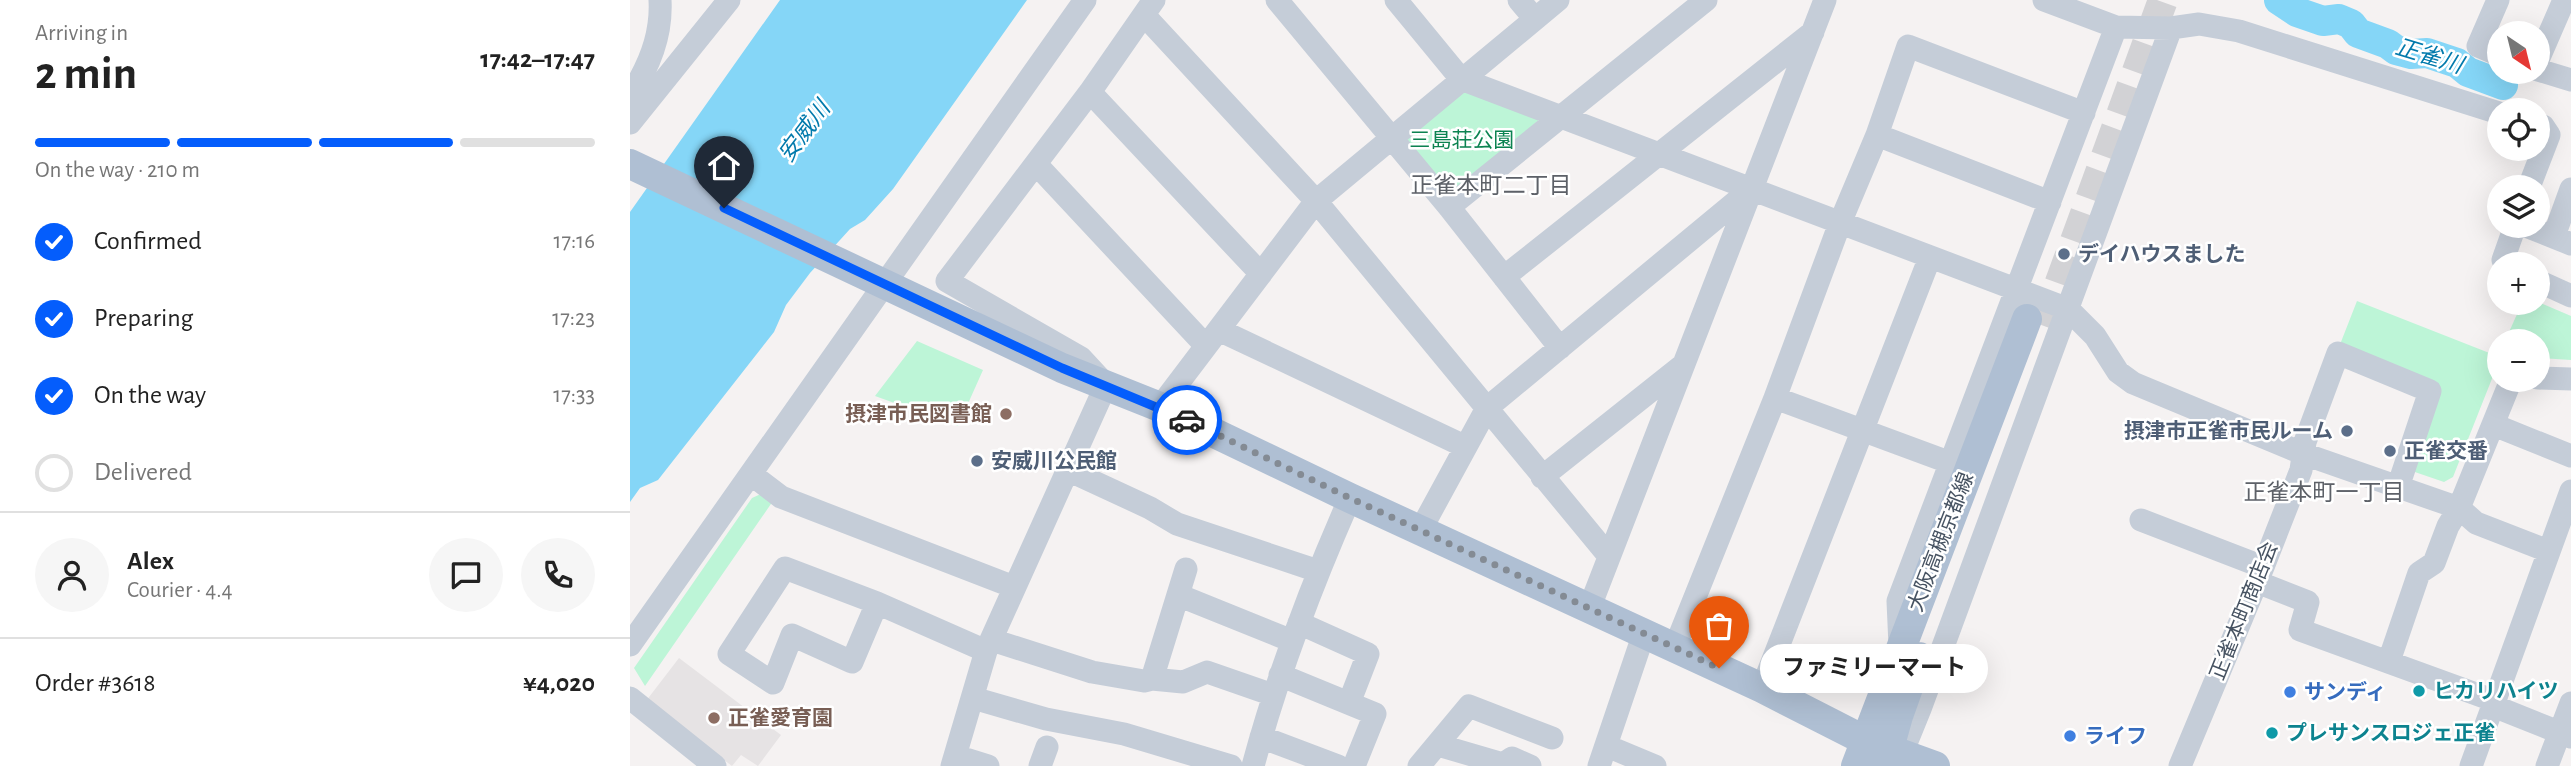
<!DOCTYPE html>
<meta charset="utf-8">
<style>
body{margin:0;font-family:"Alegreya Sans","Noto Sans JP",sans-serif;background:#f6f6f6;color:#222;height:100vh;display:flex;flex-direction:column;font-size:26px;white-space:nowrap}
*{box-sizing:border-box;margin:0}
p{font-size:23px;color:#767676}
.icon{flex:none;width:38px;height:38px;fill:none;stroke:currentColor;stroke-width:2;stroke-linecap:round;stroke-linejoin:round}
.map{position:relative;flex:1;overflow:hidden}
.drawer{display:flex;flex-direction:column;background:#fff;width:630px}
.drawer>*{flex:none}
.needle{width:46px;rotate:145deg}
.tools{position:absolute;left:1857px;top:21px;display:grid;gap:14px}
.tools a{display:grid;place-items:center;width:63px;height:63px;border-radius:50%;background:#fff;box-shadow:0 7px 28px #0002;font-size:35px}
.pin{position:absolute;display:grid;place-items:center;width:60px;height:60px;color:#fff;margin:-72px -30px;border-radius:50% 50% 50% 0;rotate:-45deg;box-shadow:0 0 7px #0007}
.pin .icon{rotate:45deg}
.courier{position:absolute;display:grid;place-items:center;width:70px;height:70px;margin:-35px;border:5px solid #045dfc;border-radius:50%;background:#fff;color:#222;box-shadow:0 2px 9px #0007}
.bubble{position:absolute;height:49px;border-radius:24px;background:#fff;box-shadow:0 7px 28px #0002;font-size:23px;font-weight:700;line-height:49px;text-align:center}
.head em{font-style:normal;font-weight:700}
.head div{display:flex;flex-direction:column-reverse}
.head{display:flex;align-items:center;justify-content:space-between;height:119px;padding:0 35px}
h1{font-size:46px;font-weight:700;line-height:52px}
.bar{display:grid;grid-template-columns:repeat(4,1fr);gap:10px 7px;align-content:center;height:84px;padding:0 35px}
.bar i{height:9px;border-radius:5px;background:#e0e0e0}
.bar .selected{background:#045dfc}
.bar p{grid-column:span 4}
.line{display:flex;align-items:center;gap:18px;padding:0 35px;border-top:2px solid #e0e0e0}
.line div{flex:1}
.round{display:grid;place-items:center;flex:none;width:74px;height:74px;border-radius:37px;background:#f6f6f6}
ol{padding:0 35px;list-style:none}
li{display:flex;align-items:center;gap:21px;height:77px}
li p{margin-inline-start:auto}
li .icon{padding:7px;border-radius:50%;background:#045dfc;color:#fff;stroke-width:4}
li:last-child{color:#767676}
li i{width:38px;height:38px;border:4px solid #e0e0e0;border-radius:50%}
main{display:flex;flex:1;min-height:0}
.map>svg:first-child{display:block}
.education{fill:#e6e3e4}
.green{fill:#bdf5d7}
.water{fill:#85d6f7}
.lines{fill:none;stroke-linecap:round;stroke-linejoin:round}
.river{stroke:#85d6f7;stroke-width:30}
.major-tunnel{stroke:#d2d2d5;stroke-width:30;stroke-dasharray:30 15;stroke-linecap:butt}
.minor{stroke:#c5cdd8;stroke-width:23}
.major{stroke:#afbfd3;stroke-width:30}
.done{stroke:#848b94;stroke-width:7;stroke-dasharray:0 12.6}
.route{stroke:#045dfc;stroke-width:9}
.service-dot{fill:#5c6f8a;stroke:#fff;stroke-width:2.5}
.education-dot{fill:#8d6e63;stroke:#fff;stroke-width:2.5}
.culture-dot{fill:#0f9aa8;stroke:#fff;stroke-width:2.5}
.shop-dot{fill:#3f7fe0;stroke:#fff;stroke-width:2.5}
.labels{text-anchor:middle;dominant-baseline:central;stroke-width:5;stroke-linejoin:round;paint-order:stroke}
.park-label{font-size:21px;fill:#0c8351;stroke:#fff}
.service-label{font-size:21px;font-weight:bold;fill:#4e5e75;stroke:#fff;text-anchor:start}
.education-label{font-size:21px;font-weight:bold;fill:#785e54;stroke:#fff;text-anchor:end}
.street-label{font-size:21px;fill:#475362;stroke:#fff}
.culture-label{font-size:21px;font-weight:bold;fill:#0d838f;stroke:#fff;text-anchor:start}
.shop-label{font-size:21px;font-weight:bold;fill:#366cbe;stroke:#fff;text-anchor:start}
.water-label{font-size:23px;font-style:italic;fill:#027aac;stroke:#fff}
.neighbourhood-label{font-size:23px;fill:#5d6168;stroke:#fff}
</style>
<main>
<section class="drawer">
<div class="head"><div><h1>2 min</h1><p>Arriving in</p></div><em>17:42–17:47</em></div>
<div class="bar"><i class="selected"></i><i class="selected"></i><i class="selected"></i><i></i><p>On the way · 210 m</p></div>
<ol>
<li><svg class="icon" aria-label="check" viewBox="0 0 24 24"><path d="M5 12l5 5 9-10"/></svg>Confirmed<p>17:16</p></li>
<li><svg class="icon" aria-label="check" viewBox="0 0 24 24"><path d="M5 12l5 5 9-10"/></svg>Preparing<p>17:23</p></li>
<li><svg class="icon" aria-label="check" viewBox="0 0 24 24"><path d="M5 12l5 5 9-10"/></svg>On the way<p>17:33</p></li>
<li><i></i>Delivered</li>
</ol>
<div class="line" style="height:126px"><a class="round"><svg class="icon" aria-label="person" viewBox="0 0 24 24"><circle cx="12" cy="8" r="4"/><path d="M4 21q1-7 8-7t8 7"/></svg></a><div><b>Alex</b><p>Courier · 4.4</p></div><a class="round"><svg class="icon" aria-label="chat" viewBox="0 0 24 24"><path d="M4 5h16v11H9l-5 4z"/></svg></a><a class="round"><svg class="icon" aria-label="phone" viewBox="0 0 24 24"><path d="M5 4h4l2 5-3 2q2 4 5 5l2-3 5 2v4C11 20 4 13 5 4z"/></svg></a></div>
<div class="line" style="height:91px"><div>Order #3618</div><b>¥4,020</b></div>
</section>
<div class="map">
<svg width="1941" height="766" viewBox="0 0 1941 766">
<rect width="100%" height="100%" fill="#f5f2f2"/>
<path class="education" d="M49 658 151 735 128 766 111 755 102 766 16 701Z"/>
<path class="green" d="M839 92 910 119 820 199 774 138 828 94Z
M1727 301 1867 356 1869 353V361L1823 477 1814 482 1779 470 1807 386 1709 347Z
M1908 302 1941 316V360L1908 358V341H1875L1892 303Z
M287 341 353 370 328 426 245 396Z
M133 493 143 501 15 686 4 668 122 498Z"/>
<path class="water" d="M150 0H397L263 189 235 220 220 229 180 273 156 305 144 332 28 480 10 488 0 502V212Z"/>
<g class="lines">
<path class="river" d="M1649 0 1667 12 1693 21 1709 19 1721 24 1728 33 1758 44 1766 50 1781 54 1797 53 1827 63 1838 72 1873 85"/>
<path class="major-tunnel" d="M1414 326 1533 0"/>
<path class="minor" d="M647 0 819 207 930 348
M766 0 831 79 1438 309 1465 336 1488 372 1503 383 1674 454 1829 508 1881 380
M889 0 905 19
M1414 0 1486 27 1541 28 1569 24 1609 31 1869 113
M1868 0 1848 46 1869 55
M514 15 686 201 978 555
M1908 60 1934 0
M1908 70 1941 80
M460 92 631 274
M0 95C19 67 32 35 30 0
M0 123 99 0
M1247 135 1420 202
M406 164 576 346
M1899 187 1919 135 1913 126 1908 125
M819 207 1076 0
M1896 226 1941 244
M1924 236 1941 189
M1875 264 1873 260 1885 226
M874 277 1183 32
M1908 281 1941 296
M589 330 834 446
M1908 378 1941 379
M1145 398 1321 463
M530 407 686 201 928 0
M1864 425 1941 456
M438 470 520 508 547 524 688 571
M121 474 151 497 384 587
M912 477 1053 365
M1511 520 1633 567
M790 531 857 408 1120 190
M1627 582 1678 602 1670 630 1857 698 1871 709 1941 737
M548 595 662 641
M247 603 222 662 162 635 143 683 99 654 155 568 247 603 356 651
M959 609 1195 0
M669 623 738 654 719 703
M362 640 462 672 514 681 522 679 553 682 577 672 643 695
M0 645 455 0
M1270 646 1268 601 1486 27
M1045 647 1145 398 1210 223 1247 135 1278 46 1454 113
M1759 661 1789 573 1804 563 1818 526 1829 508 1846 523 1918 551
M650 675 745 714 724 766
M522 679 556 569
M1132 688 1300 257
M0 698 85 766
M343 698 416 719 494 734 601 766
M631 737 708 766
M808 745 873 764 882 758 900 766
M977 746 1025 766
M1260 750 1277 741 1290 709 1541 28
M326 756 358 766
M322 766 356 651 476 385 451 358 317 281 460 92 524 0
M410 766 417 747
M623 766C648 674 681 586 720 498
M789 766 839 706 922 738
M969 766 1014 633
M1550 766 1633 567 1671 470 1675 442 1708 353 1800 391 1768 487
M1841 766 1941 491
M1917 766 1941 703"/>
<path class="major" d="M0 164 432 368 530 407 720 498 1132 688 1236 741 1305 766
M1226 766 1397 319
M1254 766 1268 716 1289 657"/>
</g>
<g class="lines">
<path class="done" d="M557 420 720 498 1089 668"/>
<path class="route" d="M94 208 432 368 557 420"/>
</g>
<g class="service-dot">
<circle cx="1434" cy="254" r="7"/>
<circle cx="1717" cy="431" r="7"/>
<circle cx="1760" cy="451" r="7"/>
<circle cx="347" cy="461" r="7"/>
</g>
<g class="education-dot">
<circle cx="376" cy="414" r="7"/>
<circle cx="84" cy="718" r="7"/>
</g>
<g class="culture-dot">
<circle cx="1789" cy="691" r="7"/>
<circle cx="1642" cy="733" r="7"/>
</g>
<g class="shop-dot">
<circle cx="1660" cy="692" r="7"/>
<circle cx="1440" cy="736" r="7"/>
</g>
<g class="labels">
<g class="park-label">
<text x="832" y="140">三島荘公園</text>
</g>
<g class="service-label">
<text x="1448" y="254">デイハウスました</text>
<text x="1703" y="431" text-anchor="end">摂津市正雀市民ルーム</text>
<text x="1774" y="451">正雀交番</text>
<text x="361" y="461">安威川公民館</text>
</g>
<g class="education-label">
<text x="362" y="414">摂津市民図書館</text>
<text x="98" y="718" text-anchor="start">正雀愛育園</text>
</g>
<g class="street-label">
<text transform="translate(1311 542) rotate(-69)">大阪高槻京都線</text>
<text transform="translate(1614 611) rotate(-68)">正雀本町商店会</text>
</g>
<g class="culture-label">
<text x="1803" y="691">ヒカリハイツ</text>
<text x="1656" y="733">プレサンスロジェ正雀</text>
</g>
<g class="shop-label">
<text x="1674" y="692">サンディ</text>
<text x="1454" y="736">ライフ</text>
</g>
<g class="water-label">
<text transform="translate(1799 57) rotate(17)">正雀川</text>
<text transform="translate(175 132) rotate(-53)">安威川</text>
</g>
<g class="neighbourhood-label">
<text x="861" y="186">正雀本町二丁目</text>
<text x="1694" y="493">正雀本町一丁目</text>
</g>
</g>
</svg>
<div class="tools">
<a><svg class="needle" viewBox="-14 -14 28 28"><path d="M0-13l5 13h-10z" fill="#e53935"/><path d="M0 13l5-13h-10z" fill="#767676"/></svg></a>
<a><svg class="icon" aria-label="locate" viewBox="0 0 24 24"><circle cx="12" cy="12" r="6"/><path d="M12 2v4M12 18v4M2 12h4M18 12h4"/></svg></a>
<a><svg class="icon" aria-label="layers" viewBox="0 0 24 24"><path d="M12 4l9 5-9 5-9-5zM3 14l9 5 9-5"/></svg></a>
<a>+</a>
<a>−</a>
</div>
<div class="pin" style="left:1089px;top:668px;background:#ea580c"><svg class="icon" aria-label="bag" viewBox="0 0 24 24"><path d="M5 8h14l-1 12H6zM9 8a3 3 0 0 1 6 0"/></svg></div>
<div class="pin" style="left:94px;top:208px;background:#1f2937"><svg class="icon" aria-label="home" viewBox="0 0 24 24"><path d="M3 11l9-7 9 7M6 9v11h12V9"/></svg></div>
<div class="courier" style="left:557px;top:420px"><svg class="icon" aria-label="car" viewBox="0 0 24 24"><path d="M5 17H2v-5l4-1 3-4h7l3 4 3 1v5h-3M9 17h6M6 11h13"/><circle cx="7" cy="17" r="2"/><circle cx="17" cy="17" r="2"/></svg></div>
<div class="bubble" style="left:1130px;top:644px;width:228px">ファミリーマート</div>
</div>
</main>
